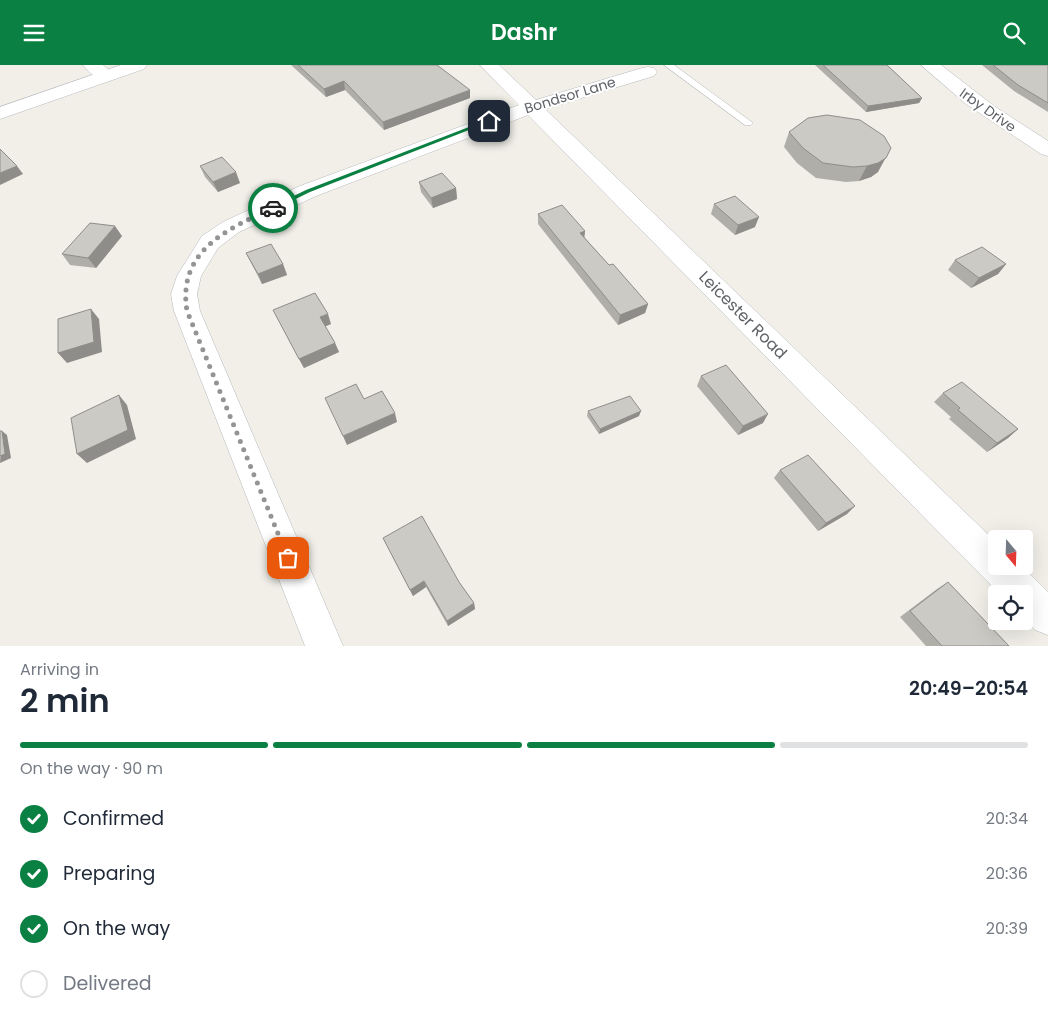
<!DOCTYPE html>
<meta charset="utf-8">
<style>
body{margin:0;font-family:Poppins,sans-serif;background:#f6f6f7;color:#1f2937;height:100vh;display:flex;flex-direction:column;font-size:19px;white-space:nowrap}
*{box-sizing:border-box;margin:0}
p{font-size:16px;color:#747a83}
.icon{flex:none;width:28px;height:28px;fill:none;stroke:currentColor;stroke-width:2;stroke-linecap:round;stroke-linejoin:round}
.map{position:relative;height:581px;overflow:hidden}
.details{display:flex;flex-direction:column;background:#fff;flex:1}
.details>*{flex:none}
.needle{width:32px;rotate:161deg}
.tools{position:absolute;left:988px;top:465px;display:grid;gap:10px}
.tools a{display:grid;place-items:center;width:45px;height:45px;border-radius:5px;background:#fff;box-shadow:0 5px 20px #0002;font-size:25px}
.pin{position:absolute;display:grid;place-items:center;width:42px;height:42px;color:#fff;margin:-21px;border-radius:10px;box-shadow:0 2px 8px #0006}
.courier{position:absolute;display:grid;place-items:center;width:50px;height:50px;margin:-25px;border:4px solid #0b8043;border-radius:50%;background:#fff;color:#222;box-shadow:0 1px 6px #0007}
.overview em{font-style:normal;font-weight:600}
.overview div{display:flex;flex-direction:column-reverse}
.overview{display:flex;align-items:center;justify-content:space-between;height:85px;padding:0 20px}
h1{font-size:32px;font-weight:600;line-height:38px}
.bar{display:grid;grid-template-columns:repeat(4,1fr);gap:8px 5px;align-content:center;height:60px;padding:0 20px}
.bar i{height:6px;border-radius:4px;background:#e0e1e3}
.bar .active{background:#0b8043}
.bar p{grid-column:span 4}
ol{padding:0 20px;list-style:none}
li{display:flex;align-items:center;gap:15px;height:55px}
li p{margin-inline-start:auto}
li .icon{padding:5px;border-radius:50%;background:#0b8043;color:#fff;stroke-width:4}
li:last-child{color:#747a83}
li i{width:28px;height:28px;border:2px solid #e0e1e3;border-radius:50%}
header{display:flex;justify-content:space-between;align-items:center;height:65px;padding:0 20px;background:#0b8043;color:#fff;font-size:22px;font-weight:600}
.map>svg:first-child{display:block}
.lines{fill:none;stroke-linecap:round;stroke-linejoin:round}
.service-casing{stroke:#b5b8bc;stroke-width:1}
.minor-casing{stroke:#b5b8bc;stroke-width:1}
.secondary-casing{stroke:#b6babf;stroke-width:1}
.service{fill:#fff;fill-rule:evenodd}
.minor{fill:#fff;fill-rule:evenodd}
.secondary{fill:#fff;fill-rule:evenodd}
.wall{fill:#afaea9}
.shaded-wall{fill:#8f8d8a}
.building{fill:#cccac5;stroke:#8f8d8a}
.route{fill:#0b8043}
.done{stroke:#929495;stroke-width:5;stroke-dasharray:0 9}
.labels{text-anchor:middle;dominant-baseline:central;stroke-width:4;stroke-linejoin:round;paint-order:stroke}
.far-street-label{font-size:14px;fill:#5f6368;stroke:#fff}
.street-label{font-size:16px;fill:#5f6368;stroke:#fff}
</style>
<header><svg class="icon" aria-label="menu" viewBox="0 0 24 24"><path d="M4 6h16M4 12h16M4 18h16"/></svg>Dashr<svg class="icon" aria-label="search" viewBox="0 0 24 24"><circle cx="10" cy="10" r="6"/><path d="M15 15l6 6"/></svg></header>
<div class="map">
<svg width="1048" height="581" viewBox="0 0 1048 581">
<rect width="100%" height="100%" fill="#f1efe8"/>
<g class="lines">
<g class="service-casing">
<path id="service" d="M664 0H674L753 58 751 60H745Z"/>
</g>
<g class="minor-casing">
<path id="minor" d="M83 0H103L114 10 111 14C100 17 90 9 83 0Z
M480 0H499L536 35 642 3 648 2 654 3 657 7 654 11 545 44 996 477V501H1022L1048 527V570L1035 565 1024 553V529H1000L984 513 528 50 316 131 239 167 218 183 201 211 197 229 200 246 343 581H305L174 246 171 229 177 211 202 171 223 157 300 121 519 40Z
M921 0H941L994 41 1048 76V91L1041 89 966 39Z"/>
</g>
<g class="secondary-casing">
<path id="secondary" d="M121 0H147L144 4 0 54V42Z"/>
</g>
<use href="#service" class="service"/>
<use href="#minor" class="minor"/>
<use href="#secondary" class="secondary"/>
</g>
<path class="wall" d="M291 0H437L470 33 384 65 345 25 326 32Z
M815 0H887L922 33 919 38 866 47Z
M982 0H1048V47L1014 26Z
M808 53 878 107 871 112 859 116 846 117 816 113 797 98 784 82 789 67Z
M200 101 240 118 218 127 205 112Z
M419 117 456 123 457 134 433 143 421 127Z
M714 139 755 162 735 170 711 149Z
M538 149 585 166 584 172 609 200 648 239 645 248 618 260 538 159Z
M122 171 96 203 70 200 62 189Z
M246 188 283 199 287 210 262 219Z
M955 195 1006 199 998 209 971 223 948 205Z
M273 245 331 259 325 261 335 278 339 287 304 303Z
M701 311 763 358 738 370 697 321Z
M943 328 1018 364 1008 373 987 387 949 354 951 352 934 337Z
M588 346 639 351 599 369 587 351Z
M780 405 847 449 818 466 774 413Z
M383 473 459 517 474 538 475 544 448 561 426 522 413 531Z
M948 517 1009 581H926L900 552 937 524Z"/>
<path class="shaded-wall" d="M344 16 345 25 326 32 324 24Z
M470 25V33L384 65 383 57Z
M922 33 919 38 866 47 868 41Z
M891 83 878 107 871 112 859 116 867 101Z
M17 101 23 109 0 120V108Z
M236 107 240 118 218 127 213 117Z
M456 123 457 134 433 143 431 133Z
M759 152 755 162 735 170 738 160Z
M115 161 122 171 96 203 88 193Z
M585 166 584 176 580 168Z
M283 199 287 210 262 219 258 209Z
M1006 199 998 209 971 223 979 213Z
M648 239 645 248 618 260 620 250Z
M91 244 99 254 102 287 67 298 58 288Z
M328 249 331 259 324 262 320 252Z
M335 278 339 287 304 303 299 294Z
M119 330 127 340 136 374 87 398 77 389Z
M641 346 639 351 599 369 600 364Z
M395 348 397 357 347 380 343 371Z
M768 349 763 358 738 370 743 361Z
M1018 364 1008 373 987 387 997 378Z
M2 366 7 370 11 393 0 398Z
M855 441 847 449 818 466 826 458Z
M424 516 426 522 413 531 410 525Z
M474 538 475 544 448 561 447 556Z"/>
<path class="building" d="M298 0H437L470 25 383 57 344 16 324 24Z
M823 0H887L922 33 868 41Z
M993 0H1048V38L1018 20Z
M827 50 860 55 884 71 891 83 886 93 878 98 867 101 853 102 823 98 803 83 789 67 808 53Z
M0 84 17 101 0 108Z
M222 92 236 107 213 117 200 101Z
M442 108 456 123 431 133 419 117Z
M735 131 759 152 738 160 714 139Z
M562 140 585 166 580 168 609 200 613 199 648 239 620 250 538 149Z
M90 158 115 161 88 193 62 189Z
M271 179 283 199 258 209 246 188Z
M982 182 1006 199 979 213 955 195Z
M315 228 328 249 320 252 335 278 299 294 273 245Z
M91 244 94 277 58 288V254Z
M726 300 768 349 743 361 701 311Z
M962 317 1018 364 997 378 958 345 960 343 943 328Z
M356 319 364 334 382 326 395 348 343 371 325 333Z
M119 330 128 365 77 389 71 353Z
M630 331 641 346 600 364 588 346Z
M0 366H2L5 389 0 391Z
M808 390 855 441 826 458 780 405Z
M422 451 459 517 474 538 447 556 424 516 410 525 383 473Z
M948 517 1009 581H942L910 546Z"/>
<path class="route" d="M487 55 492 56 310 127 275 144 269 143 306 125Z"/>
<g class="lines">
<path class="done" d="M273 143C227 164 177 186 187 246L288 493"/>
</g>
<g class="labels">
<g class="far-street-label">
<text transform="translate(570 30) rotate(-17)">Bondsor Lane</text>
<text transform="translate(988 45) rotate(35)">Irby Drive</text>
</g>
<g class="street-label">
<text transform="translate(743 250) rotate(45)">Leicester Road</text>
</g>
</g>
</svg>
<div class="tools">
<a><svg class="needle" viewBox="-14 -14 28 28"><path d="M0-13l5 13h-10z" fill="#e53935"/><path d="M0 13l5-13h-10z" fill="#747a83"/></svg></a>
<a><svg class="icon" aria-label="locate" viewBox="0 0 24 24"><circle cx="12" cy="12" r="6"/><path d="M12 2v4M12 18v4M2 12h4M18 12h4"/></svg></a>
</div>
<div class="pin" style="left:288px;top:493px;background:#ea580c"><svg class="icon" aria-label="bag" viewBox="0 0 24 24"><path d="M5 8h14l-1 12H6zM9 8a3 3 0 0 1 6 0"/></svg></div>
<div class="pin" style="left:489px;top:56px;background:#1f2937"><svg class="icon" aria-label="home" viewBox="0 0 24 24"><path d="M3 11l9-7 9 7M6 9v11h12V9"/></svg></div>
<div class="courier" style="left:273px;top:143px"><svg class="icon" aria-label="car" viewBox="0 0 24 24"><path d="M5 17H2v-5l4-1 3-4h7l3 4 3 1v5h-3M9 17h6M6 11h13"/><circle cx="7" cy="17" r="2"/><circle cx="17" cy="17" r="2"/></svg></div>
</div>
<section class="details">
<div class="overview"><div><h1>2 min</h1><p>Arriving in</p></div><em>20:49–20:54</em></div>
<div class="bar"><i class="active"></i><i class="active"></i><i class="active"></i><i></i><p>On the way · 90 m</p></div>
<ol>
<li><svg class="icon" aria-label="check" viewBox="0 0 24 24"><path d="M5 12l5 5 9-10"/></svg>Confirmed<p>20:34</p></li>
<li><svg class="icon" aria-label="check" viewBox="0 0 24 24"><path d="M5 12l5 5 9-10"/></svg>Preparing<p>20:36</p></li>
<li><svg class="icon" aria-label="check" viewBox="0 0 24 24"><path d="M5 12l5 5 9-10"/></svg>On the way<p>20:39</p></li>
<li><i></i>Delivered</li>
</ol>
</section>
